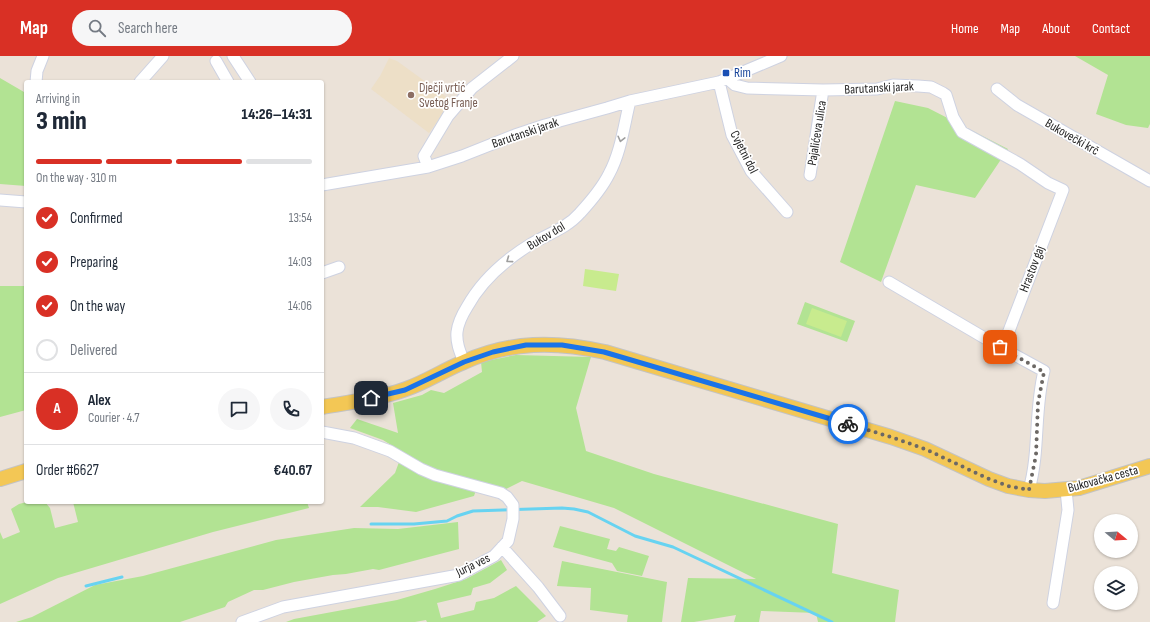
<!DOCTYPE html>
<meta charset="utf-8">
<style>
body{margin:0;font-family:"Sofia Sans Condensed",sans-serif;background:#f6f6f7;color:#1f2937;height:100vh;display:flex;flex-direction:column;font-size:15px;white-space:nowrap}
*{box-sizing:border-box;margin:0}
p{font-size:13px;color:#747a83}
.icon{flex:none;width:22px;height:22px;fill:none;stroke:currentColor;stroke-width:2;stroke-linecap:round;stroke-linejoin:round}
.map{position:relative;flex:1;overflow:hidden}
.details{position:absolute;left:24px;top:24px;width:300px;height:424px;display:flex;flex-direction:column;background:#fff;border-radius:4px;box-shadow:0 1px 3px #0004}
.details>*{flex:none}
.needle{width:26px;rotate:108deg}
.controls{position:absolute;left:1094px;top:458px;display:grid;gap:8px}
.controls a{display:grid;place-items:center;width:44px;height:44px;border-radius:50%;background:#fff;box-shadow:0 1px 3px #0004;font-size:20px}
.pin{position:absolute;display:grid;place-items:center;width:34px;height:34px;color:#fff;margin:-17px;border-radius:8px;box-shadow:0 2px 6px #0006}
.courier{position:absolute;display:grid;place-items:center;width:40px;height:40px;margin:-20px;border:3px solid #1a73e8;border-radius:50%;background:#fff;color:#222;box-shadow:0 1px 5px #0007}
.headline em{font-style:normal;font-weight:800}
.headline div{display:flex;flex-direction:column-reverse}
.headline{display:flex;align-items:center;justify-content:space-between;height:68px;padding:0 12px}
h1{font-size:26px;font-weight:800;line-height:30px}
.bar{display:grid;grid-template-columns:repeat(4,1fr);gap:6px 4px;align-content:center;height:48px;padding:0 12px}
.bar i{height:5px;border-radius:3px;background:#e0e1e3}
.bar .on{background:#d93025}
.bar p{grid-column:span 4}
.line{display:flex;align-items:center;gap:10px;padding:0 12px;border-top:1px solid #e0e1e3}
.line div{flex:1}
.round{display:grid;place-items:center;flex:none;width:42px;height:42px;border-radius:21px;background:#f6f6f7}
ol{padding:0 12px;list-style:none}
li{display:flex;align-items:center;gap:12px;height:44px}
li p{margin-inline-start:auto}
li .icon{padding:4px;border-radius:50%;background:#d93025;color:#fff;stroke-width:4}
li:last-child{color:#747a83}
li i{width:22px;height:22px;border:2px solid #e0e1e3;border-radius:50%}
header{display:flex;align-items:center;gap:24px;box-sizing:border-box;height:56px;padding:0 20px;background:#d93025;color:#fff}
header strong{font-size:19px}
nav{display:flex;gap:22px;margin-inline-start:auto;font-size:14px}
.search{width:280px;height:36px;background:#f6f6f7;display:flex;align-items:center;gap:10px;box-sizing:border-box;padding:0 14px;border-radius:22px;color:#747a83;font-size:15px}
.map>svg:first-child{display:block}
.education{fill:#eddfc7}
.green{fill:#b2e393}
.pitch{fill:#c8eb8e}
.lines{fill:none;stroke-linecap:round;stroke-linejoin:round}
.stream{stroke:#67d3f1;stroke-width:3}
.minor-casing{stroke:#ced2e1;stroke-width:13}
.major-casing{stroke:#c3c3c3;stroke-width:16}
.minor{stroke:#fff;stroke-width:11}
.major{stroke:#f3c755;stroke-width:14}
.oneway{stroke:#9e9e9e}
.done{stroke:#6c6865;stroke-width:4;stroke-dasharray:0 7.2}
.route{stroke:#1a73e8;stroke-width:5}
.transit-dot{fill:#1a4fb4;stroke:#fff;stroke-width:1.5}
.education-dot{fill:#8d6e63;stroke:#fff;stroke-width:1.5}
.labels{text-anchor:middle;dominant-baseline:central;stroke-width:3.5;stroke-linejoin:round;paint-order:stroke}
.transit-label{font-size:13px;fill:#164399;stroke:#fff;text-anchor:start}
.education-label{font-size:13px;fill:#785e54;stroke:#fff;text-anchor:start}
.street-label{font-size:13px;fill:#272727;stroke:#fff}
</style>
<header>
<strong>Map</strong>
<div class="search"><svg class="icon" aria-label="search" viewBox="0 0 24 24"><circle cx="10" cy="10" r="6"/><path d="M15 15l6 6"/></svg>Search here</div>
<nav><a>Home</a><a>Map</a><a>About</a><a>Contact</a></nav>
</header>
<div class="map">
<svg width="1150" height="566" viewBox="0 0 1150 566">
<rect width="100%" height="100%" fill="#ebe2d8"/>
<path class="education" d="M389 2 397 5 452 45 429 77 371 33 380 20Z"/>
<path class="green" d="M1075 0H1150V68L1148 72 1126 69 1096 58 1108 19Z
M0 22 24 36 26 62V130L0 128Z
M895 45 928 52 1008 93 975 142 916 129 881 226 840 206Z
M0 230H26V354L0 361Z
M805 246 855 265 847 286 797 268Z
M516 299 591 301 576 352 586 395 654 418 838 468 832 517 899 534 895 566H818L816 557 761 555 759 566H734L736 559 694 566H681L688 522 756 523 614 452 522 425 506 433 493 429 448 417 425 410 383 384 350 372 357 363 398 377 393 347 422 339 431 334 444 337 482 316 481 306Z
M399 406 476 434 474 440 416 456 378 451H360L395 417Z
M27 446H45L50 452 55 472 78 466 73 446H307L309 452 213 476 58 522 0 548V476L3 483 20 476 11 453 19 448Z
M458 466 459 493 379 514 373 513 346 518 333 519 294 526 263 534H254L228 546 225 551 180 566H16L32 561 95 529 143 520 276 484 354 472 398 473Z
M560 470 610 483 607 493 616 495 619 491 649 500 642 520 617 515 612 507 553 491Z
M501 504 507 514 490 527 473 532 471 539 437 547 441 562 474 554 476 546 494 542 516 530 546 560 537 566H427L426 564 415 566H286L294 563 397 544 435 533 466 523Z
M562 505 667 526 662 566H627L628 559 590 554 591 532 557 530Z"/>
<path class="pitch" d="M585 213 619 218 616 235 583 230Z
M812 252 847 265 841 281 806 268Z"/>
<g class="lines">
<path class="stream" d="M371 468H414L447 465 457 460 473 455 562 452 574 453 588 456 635 480 673 491 832 566
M86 530 122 521"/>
<g class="minor-casing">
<path id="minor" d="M233 0 250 26
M216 5 228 26
M728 23 735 29 747 32 823 34 877 33 893 29 918 30 931 31 943 37 946 39 953 61 962 76 1020 108 1048 127 1063 134 1002 293
M36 26 37 15 43 0
M140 26 163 0
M719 26 732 79 751 115 787 156
M997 33 1017 49 1150 125
M428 111 424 100 448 60 472 32 513 0
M810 119 823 34
M322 129 428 111 462 100 515 79 545 69 607 52 630 45 719 26 781 0
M0 144 26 146
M322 217 339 211
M889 226 1000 291 1044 315C1034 355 1040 394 1029 434
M464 306C460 296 456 287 457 276 458 267 462 259 467 251 482 224 505 204 531 188 548 178 567 172 580 157 591 145 602 132 609 118 621 96 624 69 630 45
M502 491 538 531 560 560
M1053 547 1068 454 1066 434
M242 566 283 551 459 519 494 500 508 485 513 463V449L507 441 501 437 435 419 421 413 390 395 354 382 322 376"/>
</g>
<g class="major-casing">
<path id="major" d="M322 351C350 346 379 343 406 333 426 326 444 314 464 306 511 285 555 285 605 296L891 381 925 393 989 423 1008 430 1029 434 1045 435 1079 432 1150 410
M0 423 26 415"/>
</g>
<use href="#minor" class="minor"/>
<use href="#major" class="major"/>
</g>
<defs><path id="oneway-chevron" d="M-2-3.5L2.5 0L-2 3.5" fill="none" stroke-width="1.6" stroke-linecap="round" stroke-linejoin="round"/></defs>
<g class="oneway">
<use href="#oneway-chevron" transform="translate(621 83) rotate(104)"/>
<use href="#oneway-chevron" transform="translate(509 204) rotate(144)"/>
</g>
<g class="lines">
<path class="done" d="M848 368 891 381 925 393 989 423 1008 430 1029 434 1036 399 1038 347 1044 316 1000 291"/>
<path class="route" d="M371 342 405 334 464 306 493 296 526 289H562L604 296 848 368"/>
</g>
<rect class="transit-dot" x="722" y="13" width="8" height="8" rx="2"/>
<circle class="education-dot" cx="411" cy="39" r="4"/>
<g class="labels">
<g class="transit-label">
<text x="734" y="17">Rim</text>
</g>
<g class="education-label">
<text x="419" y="32">Dječji vrtić<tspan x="419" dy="15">Svetog Franje</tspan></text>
</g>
<g class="street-label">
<text transform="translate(879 32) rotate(-3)">Barutanski jarak</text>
<text transform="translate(525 77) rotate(-19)">Barutanski jarak</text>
<text transform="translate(817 77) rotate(-81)">Pajalićeva ulica</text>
<text transform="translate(1072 81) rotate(30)">Bukovečki krč</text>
<text transform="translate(744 96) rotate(63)">Cvjetni dol</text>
<text transform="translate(546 180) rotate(-31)">Bukov dol</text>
<text transform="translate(1032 213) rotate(-69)">Hrastov gaj</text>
<text transform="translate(1103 423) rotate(-15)">Bukovačka cesta</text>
<text transform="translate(473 509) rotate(-26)">Jurja ves</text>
</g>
</g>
</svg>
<div class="controls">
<a><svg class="needle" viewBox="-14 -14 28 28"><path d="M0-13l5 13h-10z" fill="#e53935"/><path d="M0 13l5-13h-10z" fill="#747a83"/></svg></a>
<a><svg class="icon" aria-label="layers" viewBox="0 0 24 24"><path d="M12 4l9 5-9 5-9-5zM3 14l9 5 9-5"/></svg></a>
</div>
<div class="pin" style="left:1000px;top:291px;background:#ea580c"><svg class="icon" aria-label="bag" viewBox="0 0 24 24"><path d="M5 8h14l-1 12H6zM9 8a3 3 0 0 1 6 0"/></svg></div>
<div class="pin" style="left:371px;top:342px;background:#1f2937"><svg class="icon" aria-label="home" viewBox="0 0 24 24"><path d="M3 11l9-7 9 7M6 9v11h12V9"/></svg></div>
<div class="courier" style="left:848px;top:368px"><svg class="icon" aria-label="bike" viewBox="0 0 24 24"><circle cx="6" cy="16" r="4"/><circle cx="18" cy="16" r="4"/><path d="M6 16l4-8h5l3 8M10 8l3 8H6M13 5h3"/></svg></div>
<section class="details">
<div class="headline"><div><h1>3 min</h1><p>Arriving in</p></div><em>14:26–14:31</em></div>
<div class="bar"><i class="on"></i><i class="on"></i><i class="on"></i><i></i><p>On the way · 310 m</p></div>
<ol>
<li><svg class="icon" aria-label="check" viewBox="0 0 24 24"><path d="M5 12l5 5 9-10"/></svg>Confirmed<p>13:54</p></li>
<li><svg class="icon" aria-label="check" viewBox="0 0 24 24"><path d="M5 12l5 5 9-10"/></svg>Preparing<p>14:03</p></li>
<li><svg class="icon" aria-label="check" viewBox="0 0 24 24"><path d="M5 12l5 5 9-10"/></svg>On the way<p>14:06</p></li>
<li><i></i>Delivered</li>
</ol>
<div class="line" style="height:72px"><b class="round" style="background:#d93025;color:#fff">A</b><div><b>Alex</b><p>Courier · 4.7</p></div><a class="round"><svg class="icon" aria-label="chat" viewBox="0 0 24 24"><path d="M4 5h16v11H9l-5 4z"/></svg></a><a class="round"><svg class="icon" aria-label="phone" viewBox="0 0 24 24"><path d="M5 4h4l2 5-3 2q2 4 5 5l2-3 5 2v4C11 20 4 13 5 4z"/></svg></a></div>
<div class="line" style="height:52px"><div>Order #6627</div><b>€40.67</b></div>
</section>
</div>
